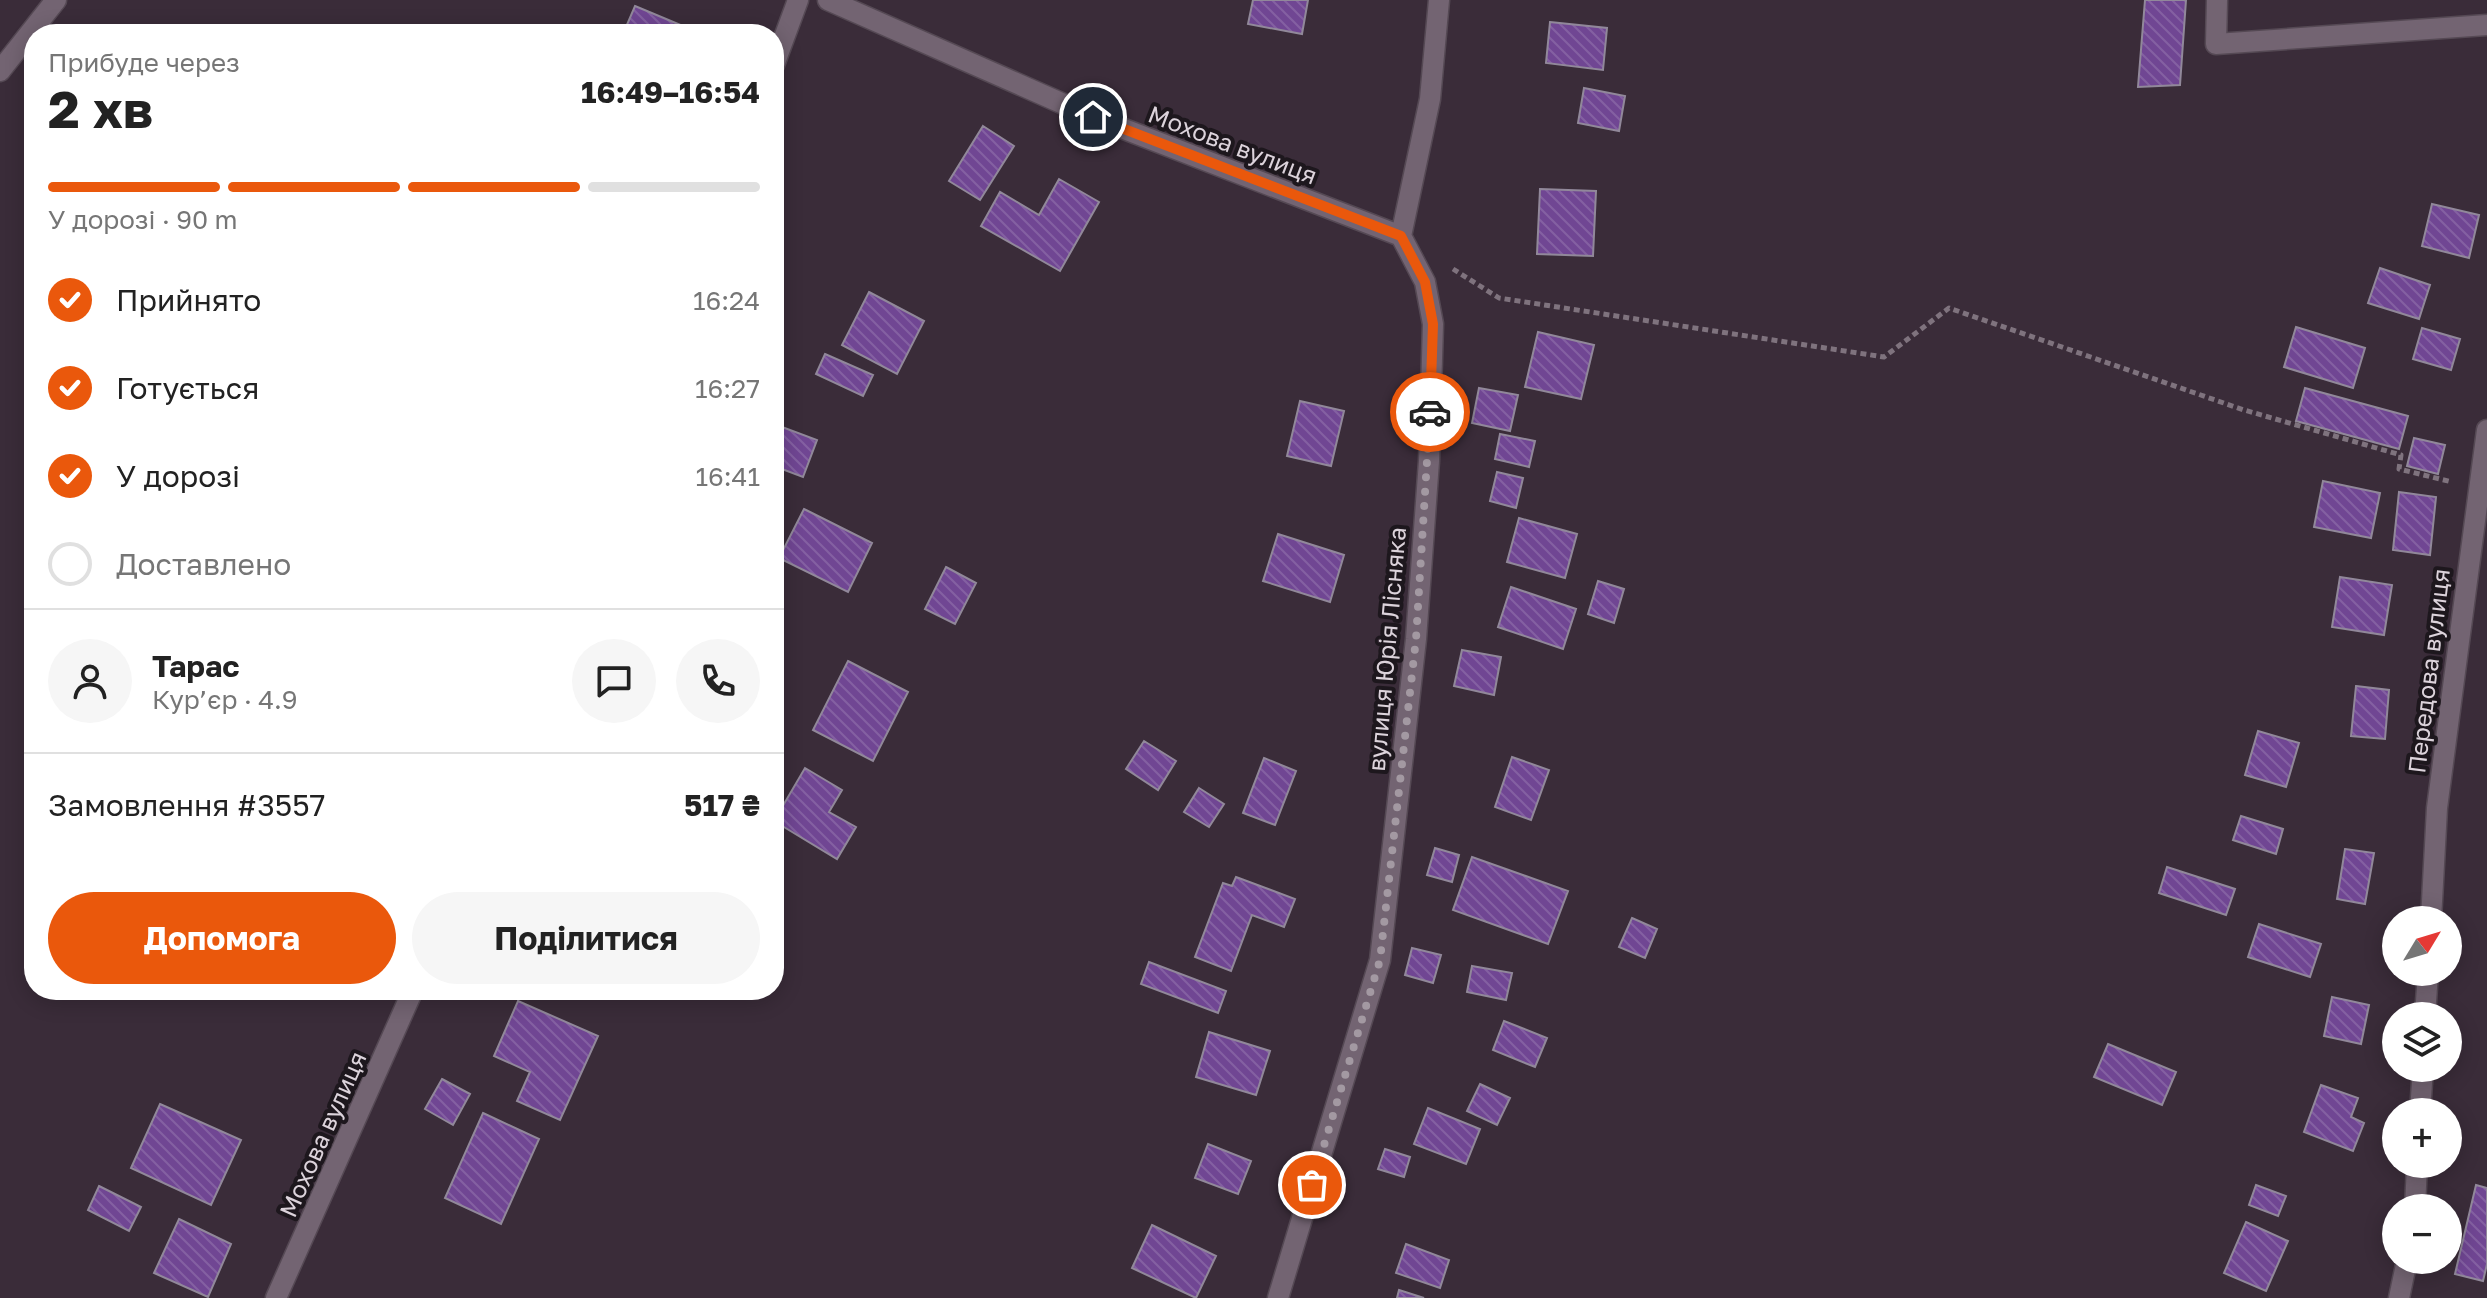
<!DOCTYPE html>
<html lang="uk">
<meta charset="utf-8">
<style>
body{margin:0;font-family:"Golos Text",sans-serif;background:#f6f6f6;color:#222;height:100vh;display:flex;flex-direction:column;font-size:30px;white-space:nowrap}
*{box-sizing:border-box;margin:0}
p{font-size:26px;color:#767676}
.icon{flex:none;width:44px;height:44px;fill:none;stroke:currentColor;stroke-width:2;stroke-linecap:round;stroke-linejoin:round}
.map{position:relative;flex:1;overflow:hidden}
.details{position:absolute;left:24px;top:24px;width:760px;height:976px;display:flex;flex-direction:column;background:#fff;border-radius:32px;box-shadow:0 4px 20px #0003}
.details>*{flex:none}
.needle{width:52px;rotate:52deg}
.controls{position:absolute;left:2382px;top:906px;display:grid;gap:16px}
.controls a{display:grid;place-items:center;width:80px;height:80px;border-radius:50%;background:#fff;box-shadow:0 4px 20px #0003;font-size:40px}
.pin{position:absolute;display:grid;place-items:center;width:68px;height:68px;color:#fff;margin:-34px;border:4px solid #fff;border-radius:50%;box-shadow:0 2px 8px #0007}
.courier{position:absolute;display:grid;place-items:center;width:80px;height:80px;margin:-40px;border:6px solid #ea580c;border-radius:50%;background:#fff;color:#222;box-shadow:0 2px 10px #0007}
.overview em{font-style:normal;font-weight:700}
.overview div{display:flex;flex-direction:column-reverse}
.overview{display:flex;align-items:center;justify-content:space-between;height:136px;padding:0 24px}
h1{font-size:52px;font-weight:700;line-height:60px}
.bar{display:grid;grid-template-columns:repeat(4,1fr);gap:12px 8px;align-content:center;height:96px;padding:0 24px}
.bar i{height:10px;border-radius:6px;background:#e0e0e0}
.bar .selected{background:#ea580c}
.bar p{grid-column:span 4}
.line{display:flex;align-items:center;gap:20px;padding:0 24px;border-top:2px solid #e0e0e0}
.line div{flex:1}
.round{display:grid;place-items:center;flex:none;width:84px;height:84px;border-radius:42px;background:#f6f6f6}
ol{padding:0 24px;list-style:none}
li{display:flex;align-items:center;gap:24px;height:88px}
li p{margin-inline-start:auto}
li .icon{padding:8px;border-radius:50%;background:#ea580c;color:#fff;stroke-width:4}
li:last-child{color:#767676}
li i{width:44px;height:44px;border:4px solid #e0e0e0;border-radius:50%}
.action{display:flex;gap:16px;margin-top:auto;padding:16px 24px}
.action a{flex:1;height:92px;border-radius:48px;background:#ea580c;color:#fff;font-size:32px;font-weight:700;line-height:92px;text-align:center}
.action a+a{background:#f6f6f6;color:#222}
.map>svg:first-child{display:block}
.building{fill:url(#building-back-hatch);stroke:#91889a;stroke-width:2}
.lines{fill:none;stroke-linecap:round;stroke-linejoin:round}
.lane-casing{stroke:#554954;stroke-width:23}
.street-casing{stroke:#554954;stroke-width:23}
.path{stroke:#7f737e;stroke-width:5;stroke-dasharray:6 4;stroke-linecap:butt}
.lane{stroke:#736472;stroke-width:20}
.street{stroke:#736472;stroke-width:20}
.done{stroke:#a399a2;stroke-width:8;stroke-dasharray:0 14.4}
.route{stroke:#ea580c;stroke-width:10}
.labels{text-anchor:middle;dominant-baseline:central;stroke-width:8;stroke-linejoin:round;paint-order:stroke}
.street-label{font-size:24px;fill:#dcd3db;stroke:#1d171d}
</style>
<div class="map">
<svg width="2487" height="1298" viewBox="0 0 2487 1298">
<defs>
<pattern id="building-back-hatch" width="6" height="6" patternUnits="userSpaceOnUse" patternTransform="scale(2)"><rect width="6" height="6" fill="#704693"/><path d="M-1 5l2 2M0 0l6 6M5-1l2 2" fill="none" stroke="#8460a2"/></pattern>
</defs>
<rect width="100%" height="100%" fill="#3a2c39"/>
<path class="building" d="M1253 0H1308L1302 34 1248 24Z
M2145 0H2186L2180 85 2138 87Z
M635 6 702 34H623Z
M1550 22 1607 28 1603 70 1546 63Z
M1584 88 1625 96 1619 131 1578 123Z
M983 126 1014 146 980 200 949 181Z
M1059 179 1099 202 1060 271 981 226 1000 192 1039 215Z
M1540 189 1596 191 1593 256 1537 254Z
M2432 204 2479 215 2469 258 2422 246Z
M2380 268 2430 285 2419 319 2368 303Z
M869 292 924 321 897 374 842 345Z
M2296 327 2365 348 2353 388 2284 367Z
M2422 328 2460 339 2451 370 2413 359Z
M1538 332 1594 345 1581 399 1525 387Z
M825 354 873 375 863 396 816 374Z
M1479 388 1518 395 1510 431 1472 423Z
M2305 388 2408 416 2399 449 2296 421Z
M1300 401 1344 411 1331 466 1287 456Z
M774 424 817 440 803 477 774 466Z
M1500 434 1535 441 1529 467 1495 459Z
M2414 438 2445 445 2438 474 2407 466Z
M1497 472 1523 478 1516 508 1490 501Z
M2323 481 2380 493 2371 538 2314 527Z
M2399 492 2436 497 2430 555 2393 550Z
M804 509 872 543 848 592 779 558Z
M1519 518 1577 534 1565 578 1507 562Z
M1278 534 1344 555 1330 602 1263 581Z
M946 567 976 583 955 624 925 609Z
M2340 577 2392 585 2384 635 2332 627Z
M1598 581 1624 589 1614 623 1588 614Z
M1511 587 1576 609 1563 649 1498 627Z
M1462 650 1501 657 1494 695 1454 686Z
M848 661 908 692 873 761 813 730Z
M2356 686 2389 690 2385 739 2351 736Z
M2258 731 2299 743 2286 787 2245 775Z
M1144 741 1176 761 1158 790 1126 769Z
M1512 757 1549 770 1531 820 1495 807Z
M1264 758 1296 771 1275 825 1243 813Z
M805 768 842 790 829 812 856 827 837 859 774 821Z
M1199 788 1224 804 1209 827 1184 812Z
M2241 816 2283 829 2276 854 2233 840Z
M1435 848 1459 855 1452 882 1427 875Z
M2345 849 2374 853 2365 904 2337 899Z
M1472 857 1568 891 1548 944 1453 910Z
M2167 867 2235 889 2226 915 2159 893Z
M1236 877 1295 899 1284 927 1252 915 1231 971 1195 957 1223 883 1232 886Z
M1632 918 1657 929 1645 958 1619 947Z
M2259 924 2321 944 2310 977 2248 957Z
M1412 948 1441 955 1433 983 1405 975Z
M1149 962 1226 991 1218 1013 1141 984Z
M1472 966 1512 973 1506 1000 1467 992Z
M2332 997 2369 1005 2361 1044 2324 1036Z
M518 1001 598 1036 560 1120 517 1101 530 1072 494 1056Z
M1504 1021 1547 1038 1535 1067 1493 1050Z
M1209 1032 1270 1051 1256 1095 1196 1077Z
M2108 1044 2176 1072 2162 1105 2094 1077Z
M442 1079 470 1094 453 1125 425 1109Z
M1480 1084 1510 1098 1497 1125 1467 1111Z
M2321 1085 2358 1098 2351 1117 2364 1123 2353 1151 2304 1132Z
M160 1104 241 1140 211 1205 131 1168Z
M1428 1108 1480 1129 1466 1164 1414 1144Z
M483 1113 539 1139 501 1224 445 1198Z
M1208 1144 1251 1161 1238 1194 1195 1178Z
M1385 1149 1410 1157 1404 1177 1378 1169Z
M2256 1185 2286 1196 2278 1216 2249 1205Z
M2476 1185 2487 1188V1264L2483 1281 2455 1274Z
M99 1186 141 1207 129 1231 88 1210Z
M179 1219 231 1244 208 1297 154 1273Z
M2246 1222 2288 1241 2266 1291 2224 1273Z
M1152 1225 1216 1256 1196 1298 1132 1268Z
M1406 1244 1449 1260 1440 1288 1396 1273Z
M1399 1290 1424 1298H1397Z"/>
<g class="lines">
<g class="lane-casing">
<path id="lane" d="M2217 0 2216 44 2487 25
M0 71 56 0"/>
</g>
<g class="street-casing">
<path id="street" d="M828 0 1093 117 1401 236
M774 65 798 0
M2431 920 2437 808 2487 430
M2425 1016 2428 972
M2420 1112 2423 1068
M2415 1208 2417 1164
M276 1298 413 990
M1278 1298 1380 960 1416 639 1429 461 1433 324 1425 282 1401 236 1430 99 1439 0
M2399 1298 2407 1260"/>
</g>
<path class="path" d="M1453 269 1499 298 1884 357 1949 308 2244 410 2401 455 2399 469 2452 482"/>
<use href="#lane" class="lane"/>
<use href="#street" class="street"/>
</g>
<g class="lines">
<path class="done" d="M1312 1185 1380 960 1416 639 1430 412"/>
<path class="route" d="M1093 117 1401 236 1425 282 1433 324 1430 412"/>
</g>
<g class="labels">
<g class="street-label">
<text transform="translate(1233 144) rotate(21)">Мохова вулиця</text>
<text transform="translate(1386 649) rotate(-85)">вулиця Юрія Лісняка</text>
<text transform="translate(2428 671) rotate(-83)">Передова вулиця</text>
<text transform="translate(322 1134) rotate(-66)">Мохова вулиця</text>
</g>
</g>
</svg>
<div class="controls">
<a><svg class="needle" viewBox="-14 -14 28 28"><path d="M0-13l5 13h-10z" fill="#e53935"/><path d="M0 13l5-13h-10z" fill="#767676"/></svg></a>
<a><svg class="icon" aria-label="layers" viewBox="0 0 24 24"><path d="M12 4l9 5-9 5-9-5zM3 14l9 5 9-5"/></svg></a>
<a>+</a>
<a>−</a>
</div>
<div class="pin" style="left:1312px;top:1185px;background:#ea580c"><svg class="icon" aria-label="bag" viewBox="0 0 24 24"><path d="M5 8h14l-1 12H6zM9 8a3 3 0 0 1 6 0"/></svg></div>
<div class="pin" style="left:1093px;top:117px;background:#1f2937"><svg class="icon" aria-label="home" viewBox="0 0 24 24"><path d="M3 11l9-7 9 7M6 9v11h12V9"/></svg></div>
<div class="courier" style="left:1430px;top:412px"><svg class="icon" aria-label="car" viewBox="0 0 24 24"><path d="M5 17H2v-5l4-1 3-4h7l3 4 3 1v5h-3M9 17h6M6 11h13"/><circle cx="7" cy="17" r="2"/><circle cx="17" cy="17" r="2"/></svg></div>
<section class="details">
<div class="overview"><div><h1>2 хв</h1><p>Прибуде через</p></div><em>16:49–16:54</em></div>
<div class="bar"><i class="selected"></i><i class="selected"></i><i class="selected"></i><i></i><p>У дорозі · 90 m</p></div>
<ol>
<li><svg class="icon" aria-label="check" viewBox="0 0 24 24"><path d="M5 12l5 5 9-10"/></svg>Прийнято<p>16:24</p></li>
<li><svg class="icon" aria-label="check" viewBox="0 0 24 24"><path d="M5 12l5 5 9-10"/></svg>Готується<p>16:27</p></li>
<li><svg class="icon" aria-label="check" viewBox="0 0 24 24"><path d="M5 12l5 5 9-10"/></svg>У дорозі<p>16:41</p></li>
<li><i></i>Доставлено</li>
</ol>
<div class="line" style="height:144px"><a class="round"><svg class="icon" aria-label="person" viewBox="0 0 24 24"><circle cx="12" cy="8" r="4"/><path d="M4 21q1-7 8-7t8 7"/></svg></a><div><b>Тарас</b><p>Кур’єр · 4.9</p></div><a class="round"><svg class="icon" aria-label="chat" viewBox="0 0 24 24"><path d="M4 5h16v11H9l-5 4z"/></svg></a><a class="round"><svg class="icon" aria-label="phone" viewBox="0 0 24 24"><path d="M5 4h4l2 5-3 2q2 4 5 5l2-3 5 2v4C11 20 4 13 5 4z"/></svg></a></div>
<div class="line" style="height:104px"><div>Замовлення #3557</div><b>517 ₴</b></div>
<div class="action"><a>Допомога</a><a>Поділитися</a></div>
</section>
</div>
